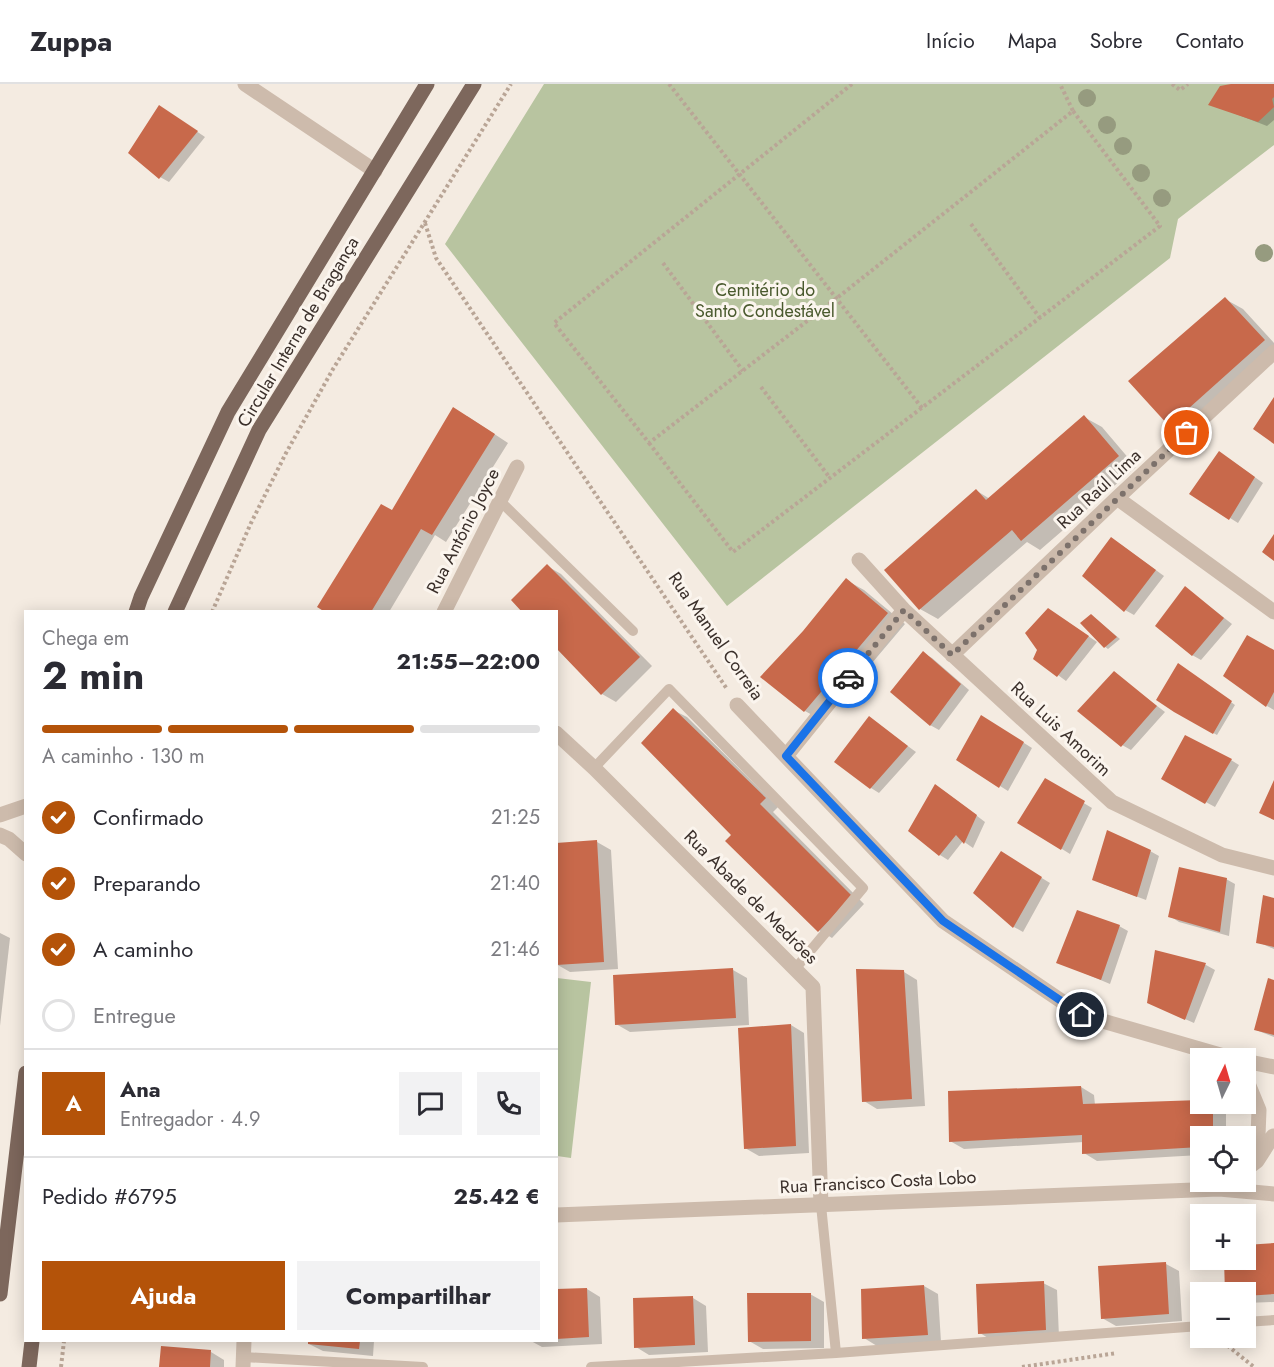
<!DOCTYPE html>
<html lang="pt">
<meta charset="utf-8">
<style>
body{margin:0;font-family:Jost,sans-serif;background:#f2f2f3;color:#2b2b33;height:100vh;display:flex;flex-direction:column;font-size:22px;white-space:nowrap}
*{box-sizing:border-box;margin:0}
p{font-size:20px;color:#7c7c81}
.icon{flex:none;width:33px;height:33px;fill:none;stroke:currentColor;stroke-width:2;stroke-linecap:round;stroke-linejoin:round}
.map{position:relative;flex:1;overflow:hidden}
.side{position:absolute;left:24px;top:526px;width:534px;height:732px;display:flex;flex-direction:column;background:#fff;border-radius:0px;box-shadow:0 3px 15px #0003}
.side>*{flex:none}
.needle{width:39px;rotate:5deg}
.buttons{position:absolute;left:1190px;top:964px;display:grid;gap:12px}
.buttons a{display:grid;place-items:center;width:66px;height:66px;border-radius:0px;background:#fff;box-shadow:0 3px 15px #0003;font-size:30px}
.pin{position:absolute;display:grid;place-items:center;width:51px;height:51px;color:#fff;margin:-26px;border:3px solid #fff;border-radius:50%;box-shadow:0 2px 6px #0007}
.courier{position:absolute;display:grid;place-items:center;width:60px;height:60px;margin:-30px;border:4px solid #1a73e8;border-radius:50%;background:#fff;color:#222;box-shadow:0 2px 8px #0007}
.head em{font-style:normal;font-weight:700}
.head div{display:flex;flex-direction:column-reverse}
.head{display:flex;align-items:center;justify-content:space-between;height:102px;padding:0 18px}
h1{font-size:39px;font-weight:700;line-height:45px}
.bar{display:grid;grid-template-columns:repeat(4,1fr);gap:9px 6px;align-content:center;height:72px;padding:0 18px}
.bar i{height:8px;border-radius:4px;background:#e1e1e2}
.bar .active{background:#b45309}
.bar p{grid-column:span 4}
.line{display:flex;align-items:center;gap:15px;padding:0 18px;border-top:2px solid #e1e1e2}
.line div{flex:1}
.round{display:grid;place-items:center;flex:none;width:63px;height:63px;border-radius:0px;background:#f2f2f3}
ol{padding:0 18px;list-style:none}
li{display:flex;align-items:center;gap:18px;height:66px}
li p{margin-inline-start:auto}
li .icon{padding:6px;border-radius:50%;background:#b45309;color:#fff;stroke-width:4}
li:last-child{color:#7c7c81}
li i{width:33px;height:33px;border:3px solid #e1e1e2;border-radius:50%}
.action{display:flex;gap:12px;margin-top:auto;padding:12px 18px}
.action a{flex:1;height:69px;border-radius:0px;background:#b45309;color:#fff;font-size:24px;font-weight:700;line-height:69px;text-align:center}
.action a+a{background:#f2f2f3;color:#2b2b33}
header{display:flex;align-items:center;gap:36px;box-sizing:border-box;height:84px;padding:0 30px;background:#fff;border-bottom:2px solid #e1e1e2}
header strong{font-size:28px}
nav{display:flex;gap:33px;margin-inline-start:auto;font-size:21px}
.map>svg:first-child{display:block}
.green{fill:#b8c4a0}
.shadow{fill:#0003}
.building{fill:#c8694b}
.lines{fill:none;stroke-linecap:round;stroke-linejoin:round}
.path{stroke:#b9a596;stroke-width:4;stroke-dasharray:3 3;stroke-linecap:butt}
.lane{stroke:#cdbbac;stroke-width:10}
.street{stroke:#cdbbac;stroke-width:15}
.primary{stroke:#7d675c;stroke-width:15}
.tree{fill:#969b7f}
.done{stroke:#7c716b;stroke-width:6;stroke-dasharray:0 10.8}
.route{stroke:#1a73e8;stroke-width:8}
.labels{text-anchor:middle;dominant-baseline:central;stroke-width:6;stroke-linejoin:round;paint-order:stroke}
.park-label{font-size:18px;fill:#4a5a2e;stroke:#fbf5ee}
.street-label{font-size:18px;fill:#3b302b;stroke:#fbf5ee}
</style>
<header>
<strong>Zuppa</strong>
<nav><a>Início</a><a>Mapa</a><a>Sobre</a><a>Contato</a></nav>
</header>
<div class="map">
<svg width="1274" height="1283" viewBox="0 0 1274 1283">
<rect width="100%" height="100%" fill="#f4ebe1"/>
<path class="green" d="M544 0H1274V61L1178 135 1170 174 727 522 445 160Z
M557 894 591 898 571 1074 557 1072Z"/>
<path class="shadow" d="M1233 0H1274V36L1267 42 1210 20Z
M168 28 205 53 169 98 160 93Z
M1225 215 1243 225 1274 259V274L1188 351 1170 341Z
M467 332 508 359 446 458 435 451 389 528H327L393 428Z
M1084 333 1102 343 1136 383 1040 466 1027 458 938 535 920 525 977 407 990 415Z
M1228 374 1263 399 1238 439 1230 434Z
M1120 460 1164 492 1134 531 1125 526Z
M547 482 561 490 652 582 616 618 602 610 556 562V528H525Z
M846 496 864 506 905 540 823 637 805 627 762 592 804 548Z
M1186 504 1232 540 1201 576 1192 571Z
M1057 531 1097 558 1066 597 1058 591Z
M1095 534 1120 555 1108 565 1104 562Z
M1274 568V626L1267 622Z
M923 569 932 574 969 606 939 646 930 641Z
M1182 583 1235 621 1217 651 1174 627Z
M1114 589 1165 628 1131 666 1122 661Z
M673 626 687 633 778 723 773 728 864 820 832 854 819 846 733 751Z
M869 634 916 668 879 709 871 704Z
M990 638 1032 664 1008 707 1000 702Z
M1231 676 1239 681 1215 723 1163 695Z
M1045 696 1092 724 1070 770 1019 738Z
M944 707 985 738 973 764 963 757 948 776 940 771Z
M597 758 611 766 618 885 570 888 556 880V760Z
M1150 767 1159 772 1146 816 1103 800Z
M1001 769 1050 799 1023 848 1014 843 975 808Z
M1226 795 1235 800 1229 852 1179 838 1170 832Z
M1274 816V865L1258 858Z
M1119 842 1128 847 1110 900 1058 878Z
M0 849 10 854 0 942Z
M1157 868 1206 881 1215 886 1194 939 1158 923Z
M733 886 747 894 749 941 630 948 616 940 615 892Z
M904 888 917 896 925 1022 877 1025 864 1017Z
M1274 898V953L1256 946Z
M791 941 804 949 809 1069 759 1072 745 1064Z
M1081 1003 1094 1011 1095 1021 1200 1017V1020H1218L1226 1024V1053H1200V1071L1097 1077 1084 1069V1058L964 1065 950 1057Z
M1274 1161V1218L1245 1219V1209H1227L1225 1176H1245V1162Z
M1166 1180 1179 1187 1182 1237 1116 1242 1102 1234Z
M1043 1199 1057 1206 1059 1253 993 1257 980 1249Z
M924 1202 938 1210 941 1258 877 1262 864 1254Z
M587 1205 600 1213 602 1260 542 1263 531 1257H556V1207Z
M810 1210 824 1218V1264L763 1265 749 1257Z
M693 1214 706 1222 708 1268 649 1271 636 1263Z
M309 1257H374L373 1272 323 1267 309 1260Z
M211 1268 224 1276V1283H161Z"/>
<path class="building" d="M1231 0H1274V13L1272 15 1274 23 1258 38 1208 21 1220 2Z
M159 21 198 47 159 95 128 69Z
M1225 213 1265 256 1169 342 1128 297Z
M1274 313V360L1253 345Z
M453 323 495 350 432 451 421 445 371 528H325L317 523 381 420 392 426Z
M1084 331 1119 372 1021 457 1012 446 919 526 884 486 976 405 986 416Z
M1219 367 1255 393 1229 436 1189 410Z
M1274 450V477L1262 468Z
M1111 453 1156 486 1124 528 1082 492Z
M547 480 640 573 601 611 556 564V528H522L511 516Z
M846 494 888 529 804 628 760 593 803 547Z
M1185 502 1224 534 1192 572 1155 542Z
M1048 524 1089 552 1057 593 1033 575 1037 566 1025 549Z
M1091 530 1117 553 1104 564 1080 539Z
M1247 551 1274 566V608L1266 623 1223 592Z
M923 567 961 600 930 642 890 608Z
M1178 579 1232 617 1213 650 1174 628 1156 616Z
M1114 587 1157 622 1121 663 1077 627Z
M673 624 766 714 760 720 852 812 818 848 725 757 731 751 641 659Z
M981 631 1024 658 999 704 956 676Z
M869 632 908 662 870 705 834 678Z
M1185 651 1232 675 1205 720 1161 695Z
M1045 694 1085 717 1061 766 1017 739Z
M1274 696V736L1259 729Z
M935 700 977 731 964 760 956 751 939 772 908 747Z
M1107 746 1151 766 1137 813 1092 796Z
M597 756 604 878 556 881V759Z
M1001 767 1042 793 1013 844 973 809Z
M1179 783 1227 794 1220 848 1168 833Z
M1263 811 1274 814V863L1256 859Z
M1077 826 1120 841 1101 896 1056 879Z
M1155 866 1206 879 1185 936 1147 919Z
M733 884 736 934 615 941 613 891Z
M856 885 904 886 912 1015 862 1018Z
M1268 894 1274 896V951L1254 946Z
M791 940 796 1062 744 1065 738 944Z
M1081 1002 1083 1020 1200 1016V1020H1213V1053H1200V1063L1082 1070V1051L949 1058 948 1007Z
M1274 1159V1210L1245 1212V1209H1225L1224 1176H1245V1161Z
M1166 1178 1169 1230 1101 1235 1098 1182Z
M1044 1197 1046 1246 978 1250 976 1200Z
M924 1201 928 1251 862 1255 861 1205Z
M587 1204 589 1253 556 1255V1205Z
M747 1209H811V1257L748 1258Z
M693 1212 695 1261 634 1264 633 1214Z
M308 1257H360L359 1265 308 1260Z
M161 1262 211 1266 210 1283H159Z"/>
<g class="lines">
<path class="path" d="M669 0 922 324
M852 0 554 239 649 359 837 214 1073 27 1060 0
M1172 0 1180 6 1188 0
M425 139 436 174 727 605
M971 140 1040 234
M663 179 743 287
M761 303 830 394
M649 359 733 468 1160 142 1073 27
M212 528 251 439 286 369 333 285 511 0
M1218 1254 1254 1283
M61 1283 64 1257
M1022 1283 1117 1269"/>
<path class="lane" d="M500 417 633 547
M594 684 669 605 863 804 795 885
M821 1121 836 1269
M1245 1238 1274 1236
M243 1273 423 1283
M591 1283 836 1269 1200 1242"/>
<path class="street" d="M245 0 375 87
M1117 414 1274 528
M859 476 904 526 1112 718 1222 771 1274 784
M444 528 517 383
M952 571 1117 414 1274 268
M737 621 943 837 1082 931 1234 975
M556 649 594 684 813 903 821 1121
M786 672 904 526
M0 731 26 722
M0 751 9 755 26 770
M1245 977 1274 983
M1245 992 1259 1026 1257 1077
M1245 1086 1257 1077 1273 1052
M556 1131 1219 1105 1274 1110
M243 1283 244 1257"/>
<path class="primary" d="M136 528 141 513 228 328 427 0
M175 528 259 346 474 0
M0 1210 26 989
M29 1283 32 1257"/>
</g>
<g class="tree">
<circle cx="1087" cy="14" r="9"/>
<circle cx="1107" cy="41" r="9"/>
<circle cx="1123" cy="62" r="9"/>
<circle cx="1141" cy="89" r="9"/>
<circle cx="1162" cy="114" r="9"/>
<circle cx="1264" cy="169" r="9"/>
</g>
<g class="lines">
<path class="done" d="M848 594 904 526 952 571 1187 349"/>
<path class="route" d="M848 594 786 672 943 837 1082 931"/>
</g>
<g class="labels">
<g class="park-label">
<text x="765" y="206">Cemitério do<tspan x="765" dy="21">Santo Condestável</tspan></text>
</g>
<g class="street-label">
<text transform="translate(298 248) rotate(-59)">Circular Interna de Bragança</text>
<text transform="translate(1099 405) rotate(-43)">Rua Raúl Lima</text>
<text transform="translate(463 447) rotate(-63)">Rua António Joyce</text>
<text transform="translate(716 552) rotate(55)">Rua Manuel Correia</text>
<text transform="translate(1061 645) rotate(43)">Rua Luis Amorim</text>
<text transform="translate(751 813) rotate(45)">Rua Abade de Medrões</text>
<text transform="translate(878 1098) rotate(-3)">Rua Francisco Costa Lobo</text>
</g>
</g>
</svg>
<div class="buttons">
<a><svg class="needle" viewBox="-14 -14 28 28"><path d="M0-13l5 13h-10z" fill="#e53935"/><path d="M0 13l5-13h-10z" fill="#7c7c81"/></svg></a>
<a><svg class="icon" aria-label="locate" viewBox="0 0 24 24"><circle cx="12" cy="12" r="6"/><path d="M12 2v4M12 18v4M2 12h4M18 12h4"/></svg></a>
<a>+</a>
<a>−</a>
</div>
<div class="pin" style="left:1187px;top:349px;background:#ea580c"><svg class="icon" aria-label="bag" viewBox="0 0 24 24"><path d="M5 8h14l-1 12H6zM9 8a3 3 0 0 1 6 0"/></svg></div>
<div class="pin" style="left:1082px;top:931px;background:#1f2937"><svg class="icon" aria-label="home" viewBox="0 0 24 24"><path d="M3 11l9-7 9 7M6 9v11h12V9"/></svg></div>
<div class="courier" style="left:848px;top:594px"><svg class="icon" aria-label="car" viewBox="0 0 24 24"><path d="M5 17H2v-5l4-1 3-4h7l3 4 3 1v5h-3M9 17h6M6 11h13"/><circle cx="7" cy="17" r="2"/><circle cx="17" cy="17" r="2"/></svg></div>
<section class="side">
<div class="head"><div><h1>2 min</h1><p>Chega em</p></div><em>21:55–22:00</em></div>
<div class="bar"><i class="active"></i><i class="active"></i><i class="active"></i><i></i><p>A caminho · 130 m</p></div>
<ol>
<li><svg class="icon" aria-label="check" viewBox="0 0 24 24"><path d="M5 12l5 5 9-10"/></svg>Confirmado<p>21:25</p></li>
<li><svg class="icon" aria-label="check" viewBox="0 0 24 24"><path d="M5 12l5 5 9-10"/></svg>Preparando<p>21:40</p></li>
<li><svg class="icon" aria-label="check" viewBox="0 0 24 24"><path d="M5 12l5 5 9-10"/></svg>A caminho<p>21:46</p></li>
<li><i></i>Entregue</li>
</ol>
<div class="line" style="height:108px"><b class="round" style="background:#b45309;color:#fff">A</b><div><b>Ana</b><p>Entregador · 4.9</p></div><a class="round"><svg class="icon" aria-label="chat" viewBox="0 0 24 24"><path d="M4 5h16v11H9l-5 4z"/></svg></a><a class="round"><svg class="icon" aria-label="phone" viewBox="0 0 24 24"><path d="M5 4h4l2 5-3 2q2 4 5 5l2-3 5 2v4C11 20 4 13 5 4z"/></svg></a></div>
<div class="line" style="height:78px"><div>Pedido #6795</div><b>25.42 €</b></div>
<div class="action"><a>Ajuda</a><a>Compartilhar</a></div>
</section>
</div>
